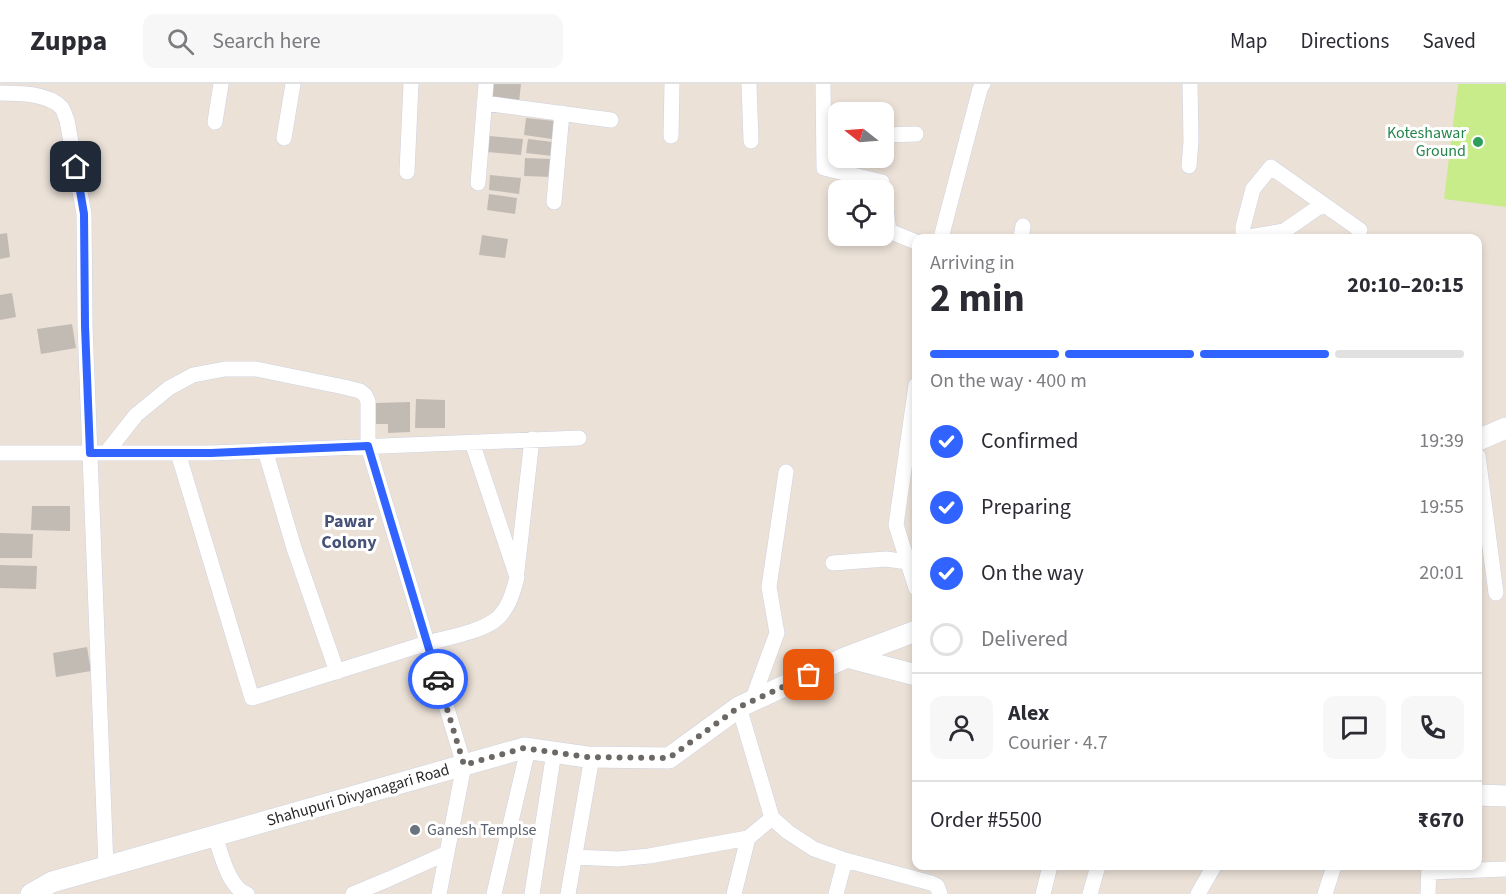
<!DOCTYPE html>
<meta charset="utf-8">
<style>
body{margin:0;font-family:"Source Sans 3",sans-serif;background:#f7f7f7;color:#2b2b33;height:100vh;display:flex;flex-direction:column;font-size:22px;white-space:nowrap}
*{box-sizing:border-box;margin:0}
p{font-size:20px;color:#7c7c81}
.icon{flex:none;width:33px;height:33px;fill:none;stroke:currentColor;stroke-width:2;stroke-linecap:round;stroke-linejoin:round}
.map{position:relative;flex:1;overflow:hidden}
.sheet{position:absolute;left:912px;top:150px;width:570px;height:636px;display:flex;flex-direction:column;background:#fff;border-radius:12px;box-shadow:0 3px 9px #0003}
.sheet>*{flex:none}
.needle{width:39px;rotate:287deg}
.tools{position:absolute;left:828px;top:18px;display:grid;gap:12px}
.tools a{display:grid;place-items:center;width:66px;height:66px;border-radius:12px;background:#fff;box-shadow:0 3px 9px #0003;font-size:30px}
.pin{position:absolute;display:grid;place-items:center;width:51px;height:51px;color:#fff;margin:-26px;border-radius:12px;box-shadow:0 3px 9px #0006}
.courier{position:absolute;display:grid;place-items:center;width:60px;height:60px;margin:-30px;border:4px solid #3063ff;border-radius:50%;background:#fff;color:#222;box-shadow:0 2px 8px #0007}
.headline em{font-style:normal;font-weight:700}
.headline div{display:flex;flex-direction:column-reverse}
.headline{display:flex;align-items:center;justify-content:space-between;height:102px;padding:0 18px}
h1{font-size:39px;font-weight:700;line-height:45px}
.bar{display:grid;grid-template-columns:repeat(4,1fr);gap:9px 6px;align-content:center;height:72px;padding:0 18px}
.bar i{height:8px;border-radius:4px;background:#e1e1e2}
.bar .on{background:#3063ff}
.bar p{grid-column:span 4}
.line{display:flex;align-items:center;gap:15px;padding:0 18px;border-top:2px solid #e1e1e2}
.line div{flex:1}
.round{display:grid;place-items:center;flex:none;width:63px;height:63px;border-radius:12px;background:#f7f7f7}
ol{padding:0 18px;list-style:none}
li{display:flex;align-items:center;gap:18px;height:66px}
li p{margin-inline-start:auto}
li .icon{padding:6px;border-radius:50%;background:#3063ff;color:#fff;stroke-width:4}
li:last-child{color:#7c7c81}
li i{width:33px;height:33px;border:3px solid #e1e1e2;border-radius:50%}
header{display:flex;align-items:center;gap:36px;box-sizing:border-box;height:84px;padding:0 30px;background:#fff;border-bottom:2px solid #e1e1e2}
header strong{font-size:28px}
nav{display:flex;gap:33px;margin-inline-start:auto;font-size:21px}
.search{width:420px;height:54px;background:#f7f7f7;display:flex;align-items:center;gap:15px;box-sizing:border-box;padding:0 21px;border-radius:12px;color:#7c7c81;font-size:22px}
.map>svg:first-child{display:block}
.pitch{fill:#c9ec8b}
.building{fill:#c2bbb4}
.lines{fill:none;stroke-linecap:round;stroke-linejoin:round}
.minor-casing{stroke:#cdd2e1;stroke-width:16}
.secondary-casing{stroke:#cdd2e1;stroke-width:22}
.minor{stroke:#fff;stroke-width:15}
.secondary{stroke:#fff;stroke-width:21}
.done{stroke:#6c6865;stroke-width:6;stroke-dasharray:0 10.8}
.route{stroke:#3063ff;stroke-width:8}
.leisure-dot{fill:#2e9e5b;stroke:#fff;stroke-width:2}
.worship-dot{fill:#6b7280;stroke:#fff;stroke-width:2}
.labels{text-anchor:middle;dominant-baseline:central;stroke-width:6;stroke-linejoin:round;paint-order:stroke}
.leisure-label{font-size:16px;fill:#27864d;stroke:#fff;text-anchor:end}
.street-label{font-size:16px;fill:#272727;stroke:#fff}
.worship-label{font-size:16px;fill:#5b616d;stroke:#fff;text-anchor:start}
.neighbourhood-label{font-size:18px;font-weight:bold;fill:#465278;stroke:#fff}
</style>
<header>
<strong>Zuppa</strong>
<div class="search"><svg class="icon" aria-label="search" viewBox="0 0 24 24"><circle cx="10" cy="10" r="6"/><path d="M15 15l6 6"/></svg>Search here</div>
<nav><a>Map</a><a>Directions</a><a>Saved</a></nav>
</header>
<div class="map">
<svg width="1506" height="810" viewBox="0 0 1506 810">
<rect width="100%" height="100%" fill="#ebe1d7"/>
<path class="pitch" d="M1458 0H1506V123L1444 115Z"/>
<path class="building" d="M489 0H521L519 18 488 15Z
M526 34 555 37 552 55 524 51Z
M489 52 523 55 521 71 487 68Z
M528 55 553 58 552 72 526 69Z
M525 74 553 75 552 93 524 92Z
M490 91 521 94 519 110 489 106Z
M489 110 517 114 515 130 487 126Z
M7 149 10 173 0 175V150Z
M482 151 508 155 505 174 479 171Z
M12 209 16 233 0 236V211Z
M72 240 76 264 41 270 37 245Z
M416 315 445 316V344H415Z
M410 318V348L388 349V340H376V319Z
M32 422H70V447L31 446Z
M0 449 33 450 32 474H0Z
M0 481 37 482 36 505 0 504Z
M87 563 91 587 56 593 53 569Z"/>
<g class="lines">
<g class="minor-casing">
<path id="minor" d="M749 0 751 57
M823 0 824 84 882 98 883 106
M0 9C18 9 47 9 61 23 64 26 65 32 67 36L84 130 85 242 106 783
M484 19 611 36
M215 38 221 0
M884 51 916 50
M671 52 672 0
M284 54 293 0
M1189 82 1191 57 1190 0
M407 88 411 0
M478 99 486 0
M884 110 889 147 916 158
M554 118 562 29
M1323 120 1284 147 1243 154V143L1253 105 1271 83 1360 146
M941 154 980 5 983 0
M1021 154 1023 142
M916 301 896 441 916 504
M265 366 294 464 337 588
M0 369H211L579 354
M106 369 136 331 169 304 193 291 225 285H256L344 303 360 307 365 311 368 317V362L464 681 439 810
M178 369 252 614C310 596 367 578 424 560 444 554 477 549 494 537 508 527 513 509 517 493L472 358
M1478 372 1496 509
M833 479 886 475 908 478
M517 487 532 355
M752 617 777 549 769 503 786 388
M739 623 772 734 788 748 814 765 845 776
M215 752C221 769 228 803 247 810
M574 773 618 775 649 772 748 754
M1429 788 1506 785
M353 810 389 795 447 769
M494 810 528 665
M532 810 554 668
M568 810 592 673
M734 810 748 754 772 734
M836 810 845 776 931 799 937 802 940 810
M1043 810 1050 782
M1090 810 1098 782
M1198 810 1214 782
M1325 810 1334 782
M1428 810 1429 782"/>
</g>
<g class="secondary-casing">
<path id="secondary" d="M1478 356 1506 344
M847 573 916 547
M1478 711 1506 712
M31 810 52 798 524 664 587 673 669 674 739 623 847 573 916 591"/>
</g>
<use href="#minor" class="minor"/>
<use href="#secondary" class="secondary"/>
</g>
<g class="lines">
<path class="done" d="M438 595 464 681 524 664 587 673 669 674 739 623 809 591"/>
<path class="route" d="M76 83 84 130 85 242 90 369H211L368 362 438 595"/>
</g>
<circle class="leisure-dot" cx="1478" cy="58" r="6"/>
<circle class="worship-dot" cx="415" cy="746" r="6"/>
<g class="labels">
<g class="leisure-label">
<text x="1466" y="49">Koteshawar<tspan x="1466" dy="18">Ground</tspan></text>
</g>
<g class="street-label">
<text transform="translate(358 711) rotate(-16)">Shahupuri Divyanagari Road</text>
</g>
<g class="worship-label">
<text x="427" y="746">Ganesh Templse</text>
</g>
<g class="neighbourhood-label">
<text x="349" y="437">Pawar<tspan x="349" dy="21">Colony</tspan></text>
</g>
</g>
</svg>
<div class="tools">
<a><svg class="needle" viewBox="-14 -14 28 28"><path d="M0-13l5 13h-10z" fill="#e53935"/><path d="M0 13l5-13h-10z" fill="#7c7c81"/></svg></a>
<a><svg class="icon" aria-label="locate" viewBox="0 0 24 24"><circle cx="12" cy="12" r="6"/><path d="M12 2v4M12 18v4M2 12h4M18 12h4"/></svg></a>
</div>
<div class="pin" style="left:809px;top:591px;background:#ea580c"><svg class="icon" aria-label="bag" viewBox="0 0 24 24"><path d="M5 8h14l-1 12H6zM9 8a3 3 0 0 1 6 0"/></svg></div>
<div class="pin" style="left:76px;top:83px;background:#1f2937"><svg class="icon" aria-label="home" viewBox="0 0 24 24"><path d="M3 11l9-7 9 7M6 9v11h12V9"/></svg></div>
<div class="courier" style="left:438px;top:595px"><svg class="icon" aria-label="car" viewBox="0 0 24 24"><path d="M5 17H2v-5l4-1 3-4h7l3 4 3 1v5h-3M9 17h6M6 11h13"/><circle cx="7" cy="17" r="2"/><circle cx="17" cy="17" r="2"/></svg></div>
<section class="sheet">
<div class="headline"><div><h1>2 min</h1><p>Arriving in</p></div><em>20:10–20:15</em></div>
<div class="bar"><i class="on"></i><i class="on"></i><i class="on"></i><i></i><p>On the way · 400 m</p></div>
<ol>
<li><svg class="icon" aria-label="check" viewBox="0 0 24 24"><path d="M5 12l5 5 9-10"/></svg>Confirmed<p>19:39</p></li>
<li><svg class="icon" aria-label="check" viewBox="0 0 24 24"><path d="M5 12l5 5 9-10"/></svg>Preparing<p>19:55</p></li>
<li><svg class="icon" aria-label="check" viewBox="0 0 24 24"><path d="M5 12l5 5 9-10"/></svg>On the way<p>20:01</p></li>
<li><i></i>Delivered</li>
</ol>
<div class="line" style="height:108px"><a class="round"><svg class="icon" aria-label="person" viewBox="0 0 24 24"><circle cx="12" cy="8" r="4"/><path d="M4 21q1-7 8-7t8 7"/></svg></a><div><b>Alex</b><p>Courier · 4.7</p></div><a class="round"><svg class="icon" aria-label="chat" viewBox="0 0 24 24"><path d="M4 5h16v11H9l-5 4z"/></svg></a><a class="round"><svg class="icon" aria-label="phone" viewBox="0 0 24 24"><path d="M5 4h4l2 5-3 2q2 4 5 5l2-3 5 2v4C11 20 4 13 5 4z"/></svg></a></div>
<div class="line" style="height:78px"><div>Order #5500</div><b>₹670</b></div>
</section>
</div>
